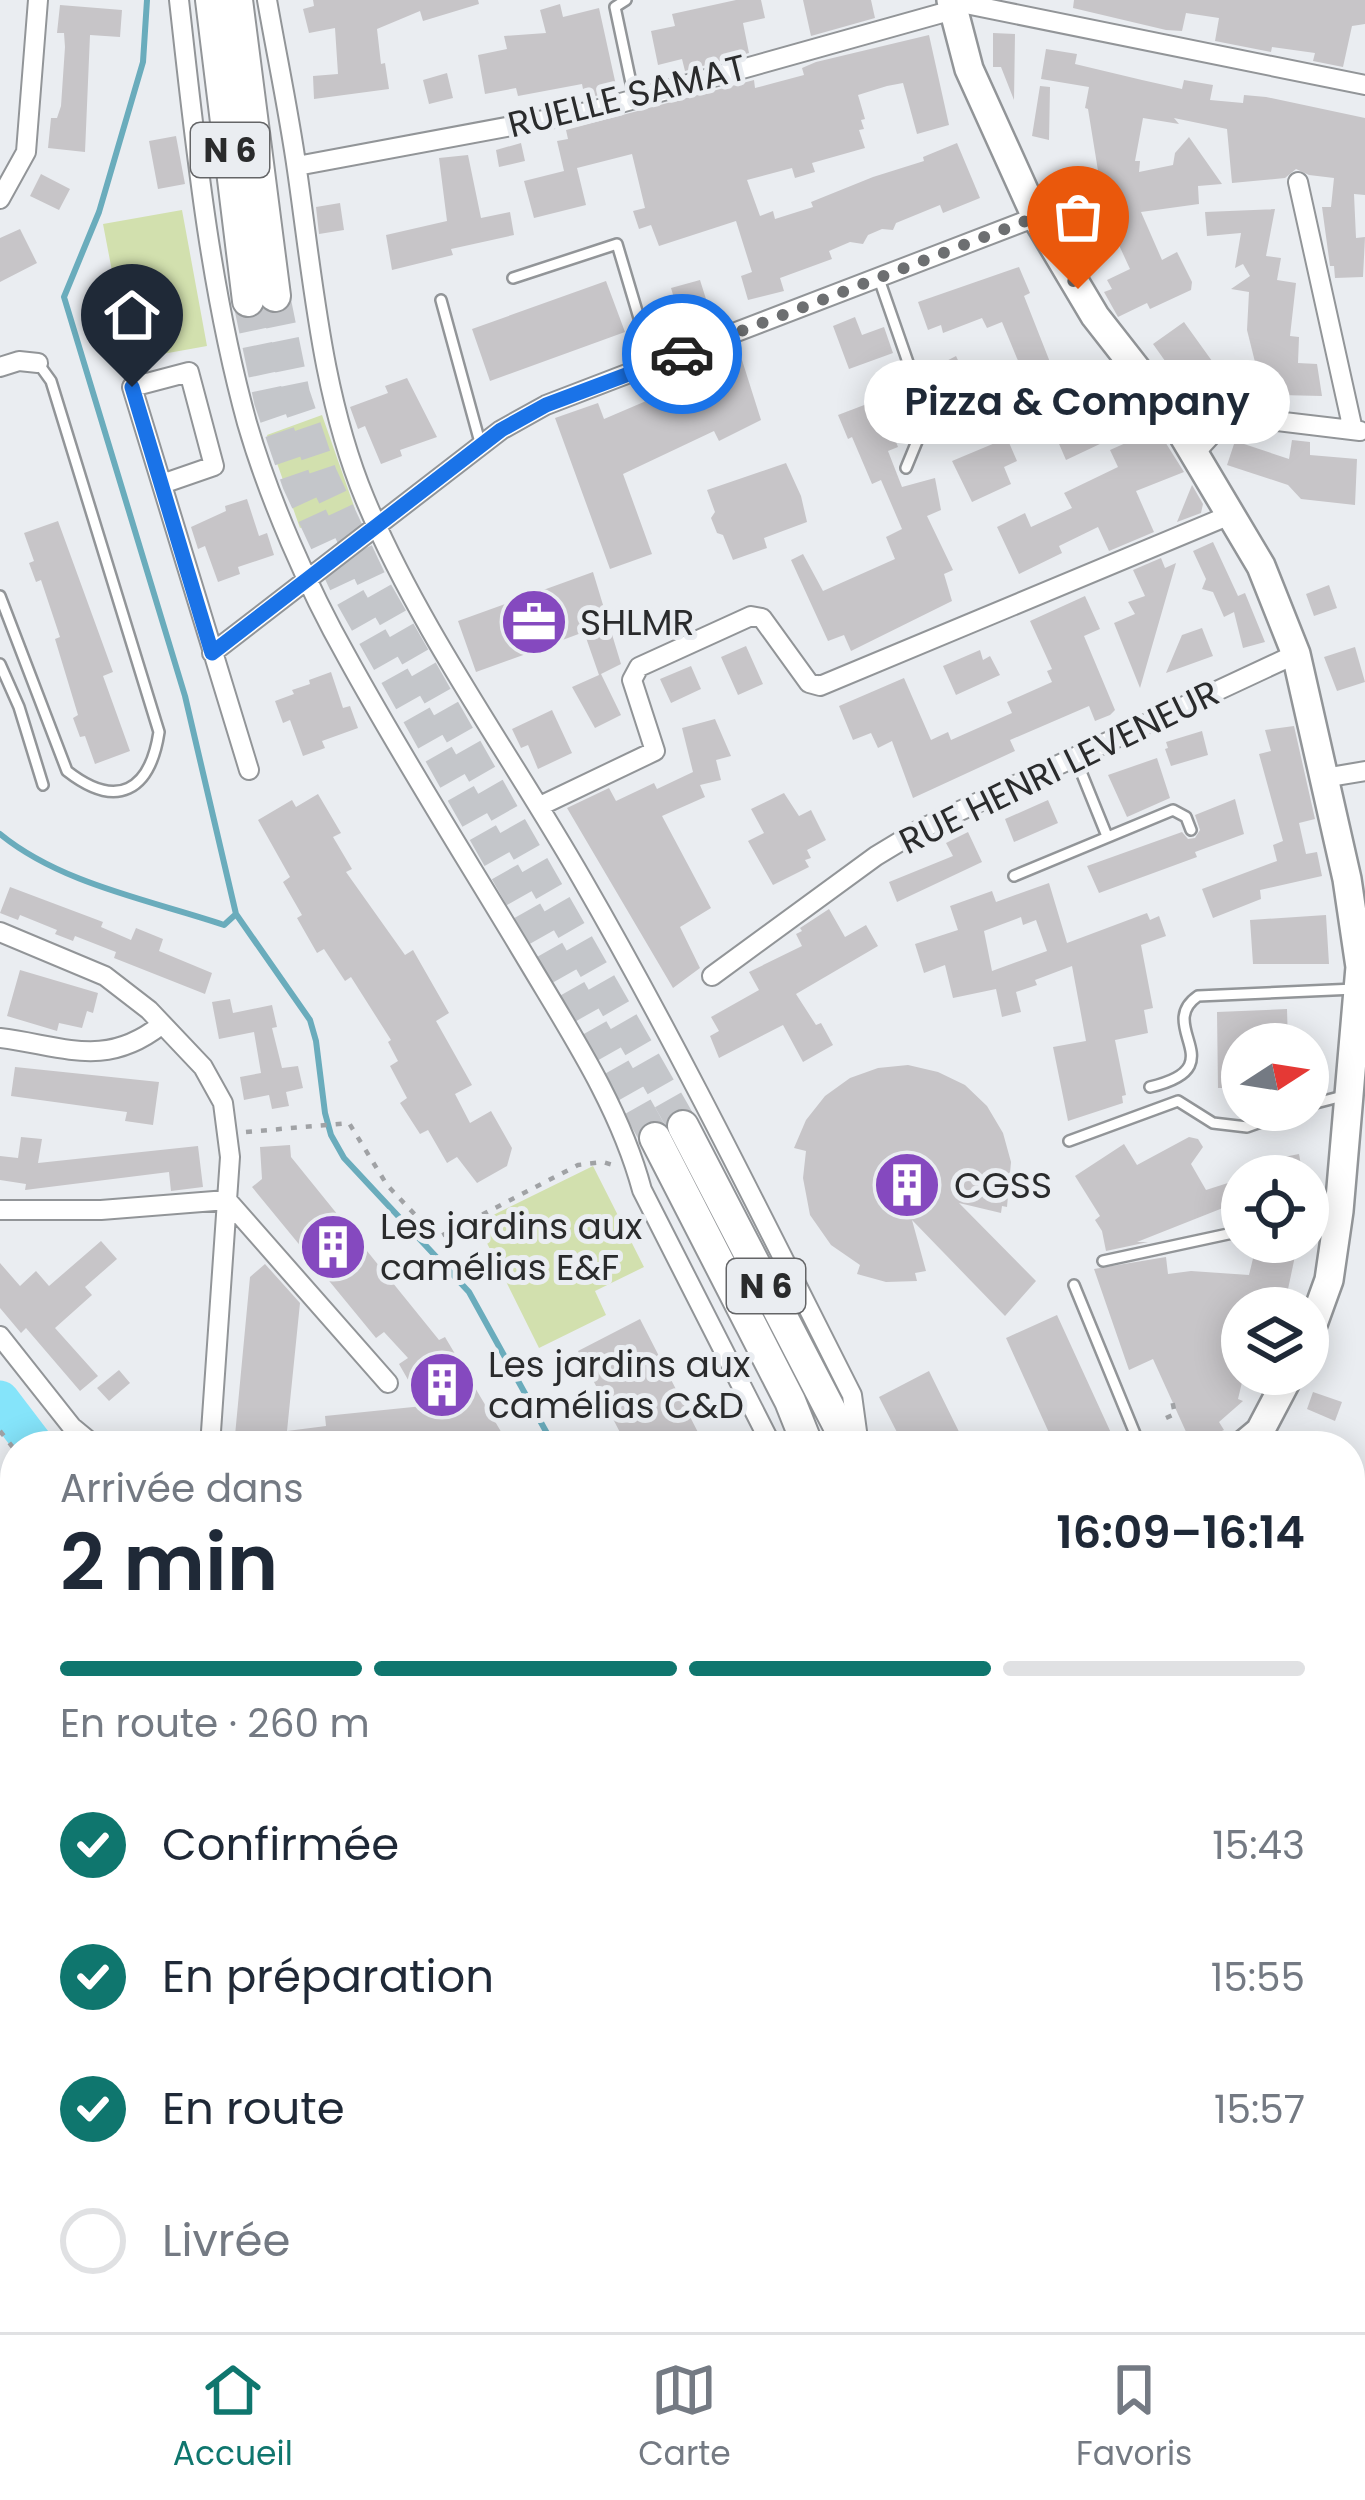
<!DOCTYPE html>
<html lang="fr">
<meta charset="utf-8">
<style>
body{margin:0;font-family:Poppins,sans-serif;background:#f2f2f3;color:#1f2937;height:100vh;display:flex;flex-direction:column;font-size:45px;white-space:nowrap}
*{box-sizing:border-box;margin:0}
p{font-size:39px;color:#747a83}
.icon{flex:none;width:66px;height:66px;fill:none;stroke:currentColor;stroke-width:2;stroke-linecap:round;stroke-linejoin:round}
.map{position:relative;flex:1;overflow:hidden}
.details{position:absolute;left:0px;top:1431px;width:1365px;height:903px;display:flex;flex-direction:column;background:#fff;border-radius:48px 48px 0 0;box-shadow:0 6px 30px #0003}
.details>*{flex:none}
.needle{width:78px;rotate:78deg}
.fabs{position:absolute;left:1221px;top:1023px;display:grid;gap:24px}
.fabs a{display:grid;place-items:center;width:108px;height:108px;border-radius:50%;background:#fff;box-shadow:0 6px 30px #0003;font-size:60px}
.pin{position:absolute;display:grid;place-items:center;width:102px;height:102px;color:#fff;margin:-123px -51px;border-radius:50% 50% 50% 0;rotate:-45deg;box-shadow:0 0 12px #0007}
.pin .icon{rotate:45deg}
.courier{position:absolute;display:grid;place-items:center;width:120px;height:120px;margin:-60px;border:9px solid #1a73e8;border-radius:50%;background:#fff;color:#222;box-shadow:0 3px 15px #0007}
.bubble{position:absolute;height:84px;border-radius:42px;background:#fff;box-shadow:0 6px 30px #0003;font-size:39px;font-weight:600;line-height:84px;text-align:center}
.overview em{font-style:normal;font-weight:600}
.overview div{display:flex;flex-direction:column-reverse}
.overview{display:flex;align-items:center;justify-content:space-between;height:204px;padding:0 60px}
h1{font-size:78px;font-weight:600;line-height:90px}
.bar{display:grid;grid-template-columns:repeat(4,1fr);gap:18px 12px;align-content:center;height:144px;padding:0 60px}
.bar i{height:15px;border-radius:9px;background:#e0e1e3}
.bar .active{background:#0f766e}
.bar p{grid-column:span 4}
ol{padding:0 60px;list-style:none}
li{display:flex;align-items:center;gap:36px;height:132px}
li p{margin-inline-start:auto}
li .icon{padding:12px;border-radius:50%;background:#0f766e;color:#fff;stroke-width:4}
li:last-child{color:#747a83}
li i{width:66px;height:66px;border:6px solid #e0e1e3;border-radius:50%}
.tab-bar{display:flex;justify-content:space-around;align-items:center;height:168px;border-top:3px solid #e0e1e3;background:#fff;font-size:33px;color:#747a83}
.tab-bar a{display:grid;justify-items:center;gap:6px}
.tab-bar .active{color:#0f766e}
.map>svg:first-child{display:block}
.green{fill:#d2e0ae}
.lines{fill:none;stroke-linecap:round;stroke-linejoin:round}
.stream{stroke:#6aacbc;stroke-width:6}
.river{stroke:#85e4fa;stroke-width:39}
.building{fill:#c7c5c8;fill-rule:evenodd}
.primary-tunnel{stroke:#c4c6ca;stroke-width:30;stroke-dasharray:30 15;stroke-linecap:butt}
.lane-casing{stroke:#929598;stroke-width:14}
.street-casing{stroke:#929598;stroke-width:22}
.secondary-casing{stroke:#929598;stroke-width:32}
.primary-casing{stroke:#929598;stroke-width:34}
.path{stroke:#a0a2a5;stroke-width:4.5;stroke-dasharray:6 9;stroke-linecap:butt}
.lane{stroke:#fff;stroke-width:9}
.street{stroke:#fff;stroke-width:18}
.secondary{stroke:#fff;stroke-width:27}
.primary{stroke:#fff;stroke-width:30}
.done{stroke:#6d6f71;stroke-width:12;stroke-dasharray:0 21.6}
.route{stroke:#1a73e8;stroke-width:15}
.labels{text-anchor:middle;dominant-baseline:central;stroke-width:10;stroke-linejoin:round;paint-order:stroke}
.shield{fill:#eaedf1;stroke:#646567;stroke-width:3}
.shield-label{font-size:33px;font-weight:bold;fill:#2a2b2c}
.street-label{font-size:36px;fill:#2a2b2c;stroke:#eaedf1}
.poi-label{font-size:36px;fill:#2a2b2c;stroke:#eaedf1;text-anchor:start}
</style>
<div class="map">
<svg width="1365" height="2332" viewBox="0 0 1365 2332">
<rect width="100%" height="100%" fill="#eaedf1"/>
<path class="green" d="M182 210 207 346 129 360 103 224Z
M322 415 355 509 300 528 267 435Z
M593 1166 644 1267 595 1291 606 1315 539 1348 477 1223Z
M676 2319H994L996 2332H678Z"/>
<g class="lines">
<path class="stream" d="M147 0 143 62 99 212 64 297 185 696 236 914 310 1020 316 1041 325 1113 331 1135 344 1158 469 1292 554 1446
M0 834C61 884 150 900 224 925L236 914"/>
<path class="river" d="M0 1400 35 1446
M676 2319 678 2332"/>
</g>
<path class="building" d="M313 0H478L479 4 423 21 420 11 377 29 381 64 385 63 389 89 314 99 313 76 338 74 335 28 309 33 303 9 314 6Z
M736 0H761L765 18 743 23 749 53 685 71 682 59 658 65 651 31 675 26 672 14Z
M803 0H871L875 18 811 36Z
M1074 0H1365V24L1352 26 1343 67 1313 61 1315 53 1272 47 1271 52 1215 41 1219 18 1186 13 1182 31 1166 30 1073 8Z
M560 4 563 17 599 8 617 90 585 99 582 84 518 96 516 88 485 94 478 55 507 49 504 36 546 33 540 10Z
M60 5 122 10 120 37 90 35 85 152 48 148 51 118H57L61 106 65 47 64 33H57Z
M993 33 1015 34 1014 100 1001 67H993Z
M929 35 949 125 917 134 903 83 887 86 858 95 865 119 861 120 864 129 859 130 865 148 812 163 815 172 795 178 792 168 747 180 760 216 773 211 775 219 813 207 811 202 873 177 924 161 923 157 957 143 980 198 943 213 940 205 896 223 893 230 882 229 868 235 863 244 850 242 829 251 832 259 780 278 784 291 748 300 741 276 752 272 736 221 659 246 651 225 639 229 633 211 645 208 632 154 577 168 586 205 534 218 524 181 564 171 557 141 568 139 566 130 754 80 755 88 774 83 804 75 802 68 816 62Z
M1046 49 1077 54 1075 64 1142 80 1182 89 1184 80 1213 85 1210 100 1243 103 1244 95 1266 97 1365 118V195L1354 194 1356 238 1365 237 1363 277 1335 278 1334 266H1330L1322 207H1331L1334 178 1309 175 1296 169 1285 178 1232 183 1227 129 1174 118 1179 124 1143 118 1135 161H1140L1139 172 1173 165 1175 153 1189 137 1222 184 1198 186 1199 204 1141 212 1162 260 1177 252 1192 282 1191 290 1150 309 1147 303 1118 317 1104 292 1112 289 1107 280 1130 269 1118 243 1106 244 1104 222 1061 223 1046 190 1100 183 1088 109 1085 108 1089 87 1041 79Z
M447 73 453 98 429 104 423 80Z
M1040 86 1050 87 1049 140 1032 136Z
M176 136 185 184 158 189 149 141Z
M521 143 525 161 499 167 496 150Z
M468 155 481 218 510 212 514 235 451 249 453 255 392 270 386 235 447 221 439 158Z
M41 174 70 189 59 210 30 196Z
M340 203 344 230 319 234 316 207Z
M1275 209 1266 256 1281 258 1277 280 1296 283 1290 336 1299 337 1298 363 1317 364 1322 396 1280 395 1279 392 1242 397 1190 396 1153 344 1184 322 1212 361 1255 362 1247 330 1249 292 1231 289 1250 276 1243 264 1235 268 1241 233 1207 236 1205 212Z
M20 229 37 263 0 282V238Z
M1019 267 1030 293 1024 296 1059 385 1091 373 1096 384 1104 381 1113 403 1089 414 1102 443 1066 460 1053 430 1030 439 1018 404 1033 397 1002 322 987 328 982 318 943 333 941 325 928 330 918 302Z
M700 280 711 315 682 325 671 288Z
M606 281 625 332 490 381 472 329Z
M855 317 862 335 884 327 893 353 849 369 833 326Z
M956 356 967 379 945 389 935 367Z
M742 360 761 420 719 441 714 431 623 474 652 554 610 569 555 418 598 403 604 419Z
M407 378 437 437 400 450 402 456 381 464 365 426 358 429 350 407 388 393 385 386Z
M893 394 903 418 889 424 898 447 888 451 902 487 935 478 941 510 927 516 953 570 944 574 952 601 851 651 844 635 828 641 791 560 803 554 823 591 895 559 886 537 902 529 881 480 872 484 852 437 848 439 838 415Z
M1157 429 1184 472 1136 491 1154 532 1109 551 1098 527 1059 546 1062 553 1019 574 997 527 1025 513 1031 527 1072 508 1064 493 1118 467 1110 450Z
M1007 438 1017 461 1004 467 1011 484 972 502 952 461Z
M1292 440 1310 442V455L1357 459 1355 505 1301 499 1288 485 1227 465 1235 441 1289 459Z
M786 463 801 496 807 522 764 538 767 548 733 560 723 535 717 533 711 518 715 512 707 490Z
M1192 485 1203 504 1201 513 1177 522Z
M247 499 259 536 267 533 274 555 238 567 240 574 218 582 205 546 198 549 191 527 226 511 225 506Z
M58 521 113 672 103 676 130 751 95 764 85 736 80 737 73 718 78 715 55 639 60 637 41 580 36 582 29 563 34 561 24 533Z
M1213 542 1238 596 1245 593 1265 642 1243 648 1234 612 1224 617 1213 592 1202 589 1206 579 1193 551Z
M1161 558 1165 568 1176 563 1140 688 1114 623 1135 614 1128 602 1145 596 1133 570Z
M593 572 621 664 601 674 621 715 595 728 572 687 599 675 584 632 549 645 547 640 526 654 476 672 458 621Z
M1329 585 1337 608 1314 616 1306 594Z
M1085 596 1100 629 1084 636 1115 710 1110 715 1095 721 1089 706 1010 740 1015 751 913 798 892 741 878 748 871 733 853 740 839 706 904 678 931 740 948 732 951 740 1012 713 1007 702 1052 682 1047 671 1052 669 1030 621Z
M1202 628 1213 656 1166 673 1182 635Z
M746 646 763 684 738 695 721 657Z
M1355 647 1365 682 1337 691 1324 657Z
M980 650 983 660 990 656 1000 675 956 695 943 666Z
M691 666 701 689 671 703 660 679Z
M331 672 343 708 350 706 358 728 322 741 325 748 303 756 290 720 283 723 275 701 294 694 292 690 310 684 309 680Z
M552 710 572 753 538 769 528 745 521 748 512 729Z
M715 719 731 756 716 760 721 780 700 785 705 797 662 816 711 908 680 927 700 968 673 988 567 808 609 788 616 801 654 783 657 789 693 772 682 728Z
M1294 726 1315 819 1299 823 1306 854 1317 852 1322 876 1260 890 1261 899 1213 918 1202 889 1277 861 1273 845 1283 841 1259 754 1271 751 1265 730Z
M1202 731 1208 755 1171 766 1165 749 1168 748 1166 742Z
M1157 758 1170 798 1127 817 1108 775Z
M784 793 799 816 811 810 826 840 807 850 811 858 805 860 809 867 773 885 748 841 764 833 751 809Z
M318 794 341 833 333 837 352 869 346 872 405 955 413 950 449 1013 436 1021 472 1085 455 1094 470 1123 491 1111 512 1148 507 1166 477 1183 457 1157 447 1163 428 1130 420 1134 400 1103 407 1098 390 1066 398 1061 388 1042 391 1040 351 977 345 981 324 949 317 953 297 918 302 915 283 882 290 877 258 820 292 800 296 807Z
M1235 799 1244 834 1195 852 1197 857 1099 893 1087 866 1182 832 1188 839 1195 838 1200 830 1195 815Z
M1048 800 1058 823 1014 842 1005 819Z
M968 832 982 862 897 902 889 882 953 856 946 843Z
M1049 883 1067 943 1147 913 1150 920 1159 916 1166 936 1141 945 1153 1008 1144 1010 1148 1033 1115 1040 1126 1095 1122 1096 1123 1103 1068 1121 1053 1047 1086 1041 1072 966 1035 980 1037 985 1016 992 1021 1012 1002 1017 996 989 953 998 945 965 924 973 915 944 958 930 950 906 992 891 996 902ZM1021 917 1023 925 1036 920 1047 951 992 971 984 931Z
M10 887 103 922 101 927 131 940 136 928 163 939 159 951 212 973 205 994 114 958 116 952 75 936 73 941 55 934 57 930 20 915 18 920 0 913Z
M829 909 845 937 866 925 878 946 796 994 816 1025 821 1023 833 1045 803 1062 783 1025 719 1058 710 1036 719 1031 711 1017 759 990 749 972 802 946 796 934 802 931 800 928Z
M1326 915 1329 964H1253L1250 920Z
M20 970 98 993 93 1013 87 1011 82 1028 59 1023 57 1031 7 1016Z
M230 999 233 1013 272 1005 277 1027 272 1028 282 1068 298 1066 303 1088 286 1092 289 1106 272 1109 269 1095 244 1100 240 1077 261 1073 254 1032 219 1039 212 1002Z
M1287 1009 1288 1044H1242V1088H1218L1217 1012Z
M908 1065 938 1072 965 1085 987 1106 1003 1133 1011 1162 1007 1207 1002 1206 1001 1213 959 1203 1036 1281 1005 1316 912 1220 926 1271 915 1273 917 1281 886 1282 857 1274 860 1265 831 1245 810 1215 803 1178 806 1151 794 1148 806 1120 825 1096 850 1078 878 1068Z
M15 1067 159 1082 153 1125 125 1121 127 1112 11 1096Z
M21 1137 42 1139 38 1163 198 1146 203 1187 171 1191 169 1172 25 1190 26 1184 0 1180V1156L18 1158Z
M1189 1137 1198 1139 1203 1147 1191 1164 1206 1190 1231 1182 1238 1202 1137 1242H1148L1106 1251 1102 1231 1095 1220 1100 1216 1075 1176 1124 1144 1137 1165Z
M290 1145 291 1157 439 1340 445 1337 503 1435 484 1446H234L250 1277 265 1264 300 1303 287 1431 326 1426 325 1416 423 1406 399 1364 408 1358 384 1332 376 1338 252 1187 262 1179 260 1147Z
M1299 1154 1303 1176H1272L1269 1160Z
M101 1241 117 1259 85 1287 92 1295 55 1328 98 1376 80 1391 26 1328 21 1333 0 1308V1263L20 1286 36 1271 49 1286Z
M1257 1242H1298L1284 1308 1242 1299 1239 1374H1244L1238 1399 1243 1401 1219 1422 1224 1430 1192 1445 1153 1359 1129 1370 1094 1269 1166 1257 1168 1274 1191 1271 1249 1275Z
M1057 1315 1117 1446H1055L1006 1338Z
M640 1319 705 1446H627L578 1351Z
M119 1370 130 1383 109 1401 97 1388Z
M929 1371 966 1446H904L879 1397Z
M1313 1392 1342 1402 1335 1421 1307 1409Z"/>
<g class="lines">
<path class="primary-tunnel" d="M275 296 295 394 322 474 373 583 683 1126
M248 301 269 401 297 483 349 595 655 1138"/>
<g class="lane-casing">
<path id="lane" d="M626 0 615 7 634 97
M513 278 617 244 653 365
M879 279 927 417 906 468
M441 300 481 446
M927 417 1000 416
M0 596 67 771C117 810 150 791 159 732L51 381 38 363
M0 664 19 707 43 785
M1075 757 1107 836
M1014 876 1173 810 1186 817 1191 830
M1150 1087C1236 1067 1154 1026 1198 996L1355 989
M1308 1105 1343 1096
M1069 1141 1178 1101 1213 1123 1247 1127 1294 1110
M1308 1217 1334 1212
M1103 1261 1242 1231
M1074 1285 1140 1446
M0 1527 15 1533
M1357 2106 1365 2249
M873 2319 882 2332
M983 2332 997 2319"/>
</g>
<g class="street-casing">
<path id="street" d="M179 0C195 142 209 285 247 423 269 499 308 588 347 657 404 761 468 861 529 963 572 1035 620 1108 642 1190L772 1446
M267 0C277 57 289 113 297 170 313 280 322 396 365 499 420 631 511 755 582 879 679 1047 764 1221 852 1395L859 1446
M951 1 1365 85
M297 166 592 111 953 10
M1298 182 1353 430
M0 199 26 152 38 0
M0 367 19 361 38 363
M1167 408 1360 431
M1194 454 1229 416
M162 484 214 466 189 372 132 387 249 770
M212 653 501 430 546 405 1036 217
M1324 778 1365 771
M540 806 655 751 632 680 639 667 751 616 762 618 809 683 820 686 1230 515
M0 932 105 976 149 1010 203 1067 223 1103 230 1157 210 1446
M712 976 876 856 919 830 1296 654
M0 1038C64 1046 105 1069 161 1025
M227 1200 388 1383
M0 1210H101L227 1200
M0 1336 72 1427 95 1446
M1350 1575 1365 1574
M1350 1780 1365 1784
M1350 2107 1365 2106
M416 2319V2332
M1174 2332 1176 2319"/>
</g>
<g class="secondary-casing">
<path id="secondary" d="M951 0 969 69 1036 217 1095 316 1167 408 1261 566 1296 654 1347 879 1360 967 1339 1211 1329 1280 1308 1338
M1242 1446 1260 1431 1290 1374
M0 1581 15 1559
M0 1615 15 1637
M0 2219 15 2218
M92 2319 93 2332"/>
</g>
<g class="primary-casing">
<path id="primary" d="M211 0 248 301
M237 0 275 296
M683 1126 849 1446
M655 1138 790 1401 808 1446
M1046 2319 1050 2332
M1094 2319 1097 2332"/>
</g>
<path class="path" d="M246 1132 349 1123 387 1185 437 1238 578 1165 603 1162 613 1165
M1166 1418 1175 1414 1172 1400
M0 1431 15 1450
M559 2319 572 2332"/>
<use href="#lane" class="lane"/>
<use href="#street" class="street"/>
<use href="#secondary" class="secondary"/>
<use href="#primary" class="primary"/>
</g>
<g class="lines">
<path class="done" d="M682 354 1036 217 1078 289"/>
<path class="route" d="M132 387 212 653 501 430 546 405 682 354"/>
</g>
<defs>
<g id="office-disc" transform="scale(3.45)"><circle r="9.5" fill="#8549bf" stroke="#eaedf1"/><path d="M-6-3h4V-5.5h4V-3h4V5H-6ZM-1-4.5V-3h2v-1.5ZM-6 0V1H6V0Z" fill="#fff"/></g>
<g id="building-disc" transform="scale(3.45)"><circle r="9.5" fill="#8549bf" stroke="#eaedf1"/><path d="M-4-6H4V6H1V3H-1V6H-4ZM-2.5-4.3h1.7v1.8h-1.7ZM.8-4.3h1.7v1.8H.8ZM-2.5-1h1.7V.8h-1.7ZM.8-1h1.7V.8H.8Z" fill="#fff"/></g>
</defs>
<g fill-rule="evenodd">
<use href="#office-disc" x="534" y="622"/>
<use href="#building-disc" x="907" y="1185"/>
<use href="#building-disc" x="333" y="1247"/>
<use href="#building-disc" x="442" y="1385"/>
</g>
<g class="labels">
<g class="shield">
<rect x="191" y="123" width="78" height="54" rx="9"/>
<rect x="727" y="1259" width="78" height="54" rx="9"/>
</g>
<g class="shield-label">
<text x="230" y="150">N 6</text>
<text x="766" y="1286">N 6</text>
</g>
<g class="street-label">
<text transform="translate(627 96) rotate(-14)">RUELLE SAMAT</text>
<text transform="translate(1059 767) rotate(-26)">RUE HENRI LEVENEUR</text>
</g>
<g class="poi-label">
<text x="580" y="622">SHLMR</text>
<text x="954" y="1185">CGSS</text>
<text x="380" y="1226">Les jardins aux<tspan x="380" dy="41">camélias E&amp;F</tspan></text>
<text x="488" y="1364">Les jardins aux<tspan x="488" dy="41">camélias C&amp;D</tspan></text>
</g>
</g>
</svg>
<div class="fabs">
<a><svg class="needle" viewBox="-14 -14 28 28"><path d="M0-13l5 13h-10z" fill="#e53935"/><path d="M0 13l5-13h-10z" fill="#747a83"/></svg></a>
<a><svg class="icon" aria-label="locate" viewBox="0 0 24 24"><circle cx="12" cy="12" r="6"/><path d="M12 2v4M12 18v4M2 12h4M18 12h4"/></svg></a>
<a><svg class="icon" aria-label="layers" viewBox="0 0 24 24"><path d="M12 4l9 5-9 5-9-5zM3 14l9 5 9-5"/></svg></a>
</div>
<div class="pin" style="left:1078px;top:289px;background:#ea580c"><svg class="icon" aria-label="bag" viewBox="0 0 24 24"><path d="M5 8h14l-1 12H6zM9 8a3 3 0 0 1 6 0"/></svg></div>
<div class="pin" style="left:132px;top:387px;background:#1f2937"><svg class="icon" aria-label="home" viewBox="0 0 24 24"><path d="M3 11l9-7 9 7M6 9v11h12V9"/></svg></div>
<div class="courier" style="left:682px;top:354px"><svg class="icon" aria-label="car" viewBox="0 0 24 24"><path d="M5 17H2v-5l4-1 3-4h7l3 4 3 1v5h-3M9 17h6M6 11h13"/><circle cx="7" cy="17" r="2"/><circle cx="17" cy="17" r="2"/></svg></div>
<div class="bubble" style="left:864px;top:360px;width:426px">Pizza &amp; Company</div>
<section class="details">
<div class="overview"><div><h1>2 min</h1><p>Arrivée dans</p></div><em>16:09–16:14</em></div>
<div class="bar"><i class="active"></i><i class="active"></i><i class="active"></i><i></i><p>En route · 260 m</p></div>
<ol>
<li><svg class="icon" aria-label="check" viewBox="0 0 24 24"><path d="M5 12l5 5 9-10"/></svg>Confirmée<p>15:43</p></li>
<li><svg class="icon" aria-label="check" viewBox="0 0 24 24"><path d="M5 12l5 5 9-10"/></svg>En préparation<p>15:55</p></li>
<li><svg class="icon" aria-label="check" viewBox="0 0 24 24"><path d="M5 12l5 5 9-10"/></svg>En route<p>15:57</p></li>
<li><i></i>Livrée</li>
</ol>
</section>
</div>
<nav class="tab-bar">
<a class="active"><svg class="icon" aria-label="home" viewBox="0 0 24 24"><path d="M3 11l9-7 9 7M6 9v11h12V9"/></svg>Accueil</a>
<a><svg class="icon" aria-label="map" viewBox="0 0 24 24"><path d="M3 6l6-2 6 2 6-2v14l-6 2-6-2-6 2zM9 4v14M15 6v14"/></svg>Carte</a>
<a><svg class="icon" aria-label="saved" viewBox="0 0 24 24"><path d="M7 4h10v16l-5-4-5 4z"/></svg>Favoris</a>
</nav>
